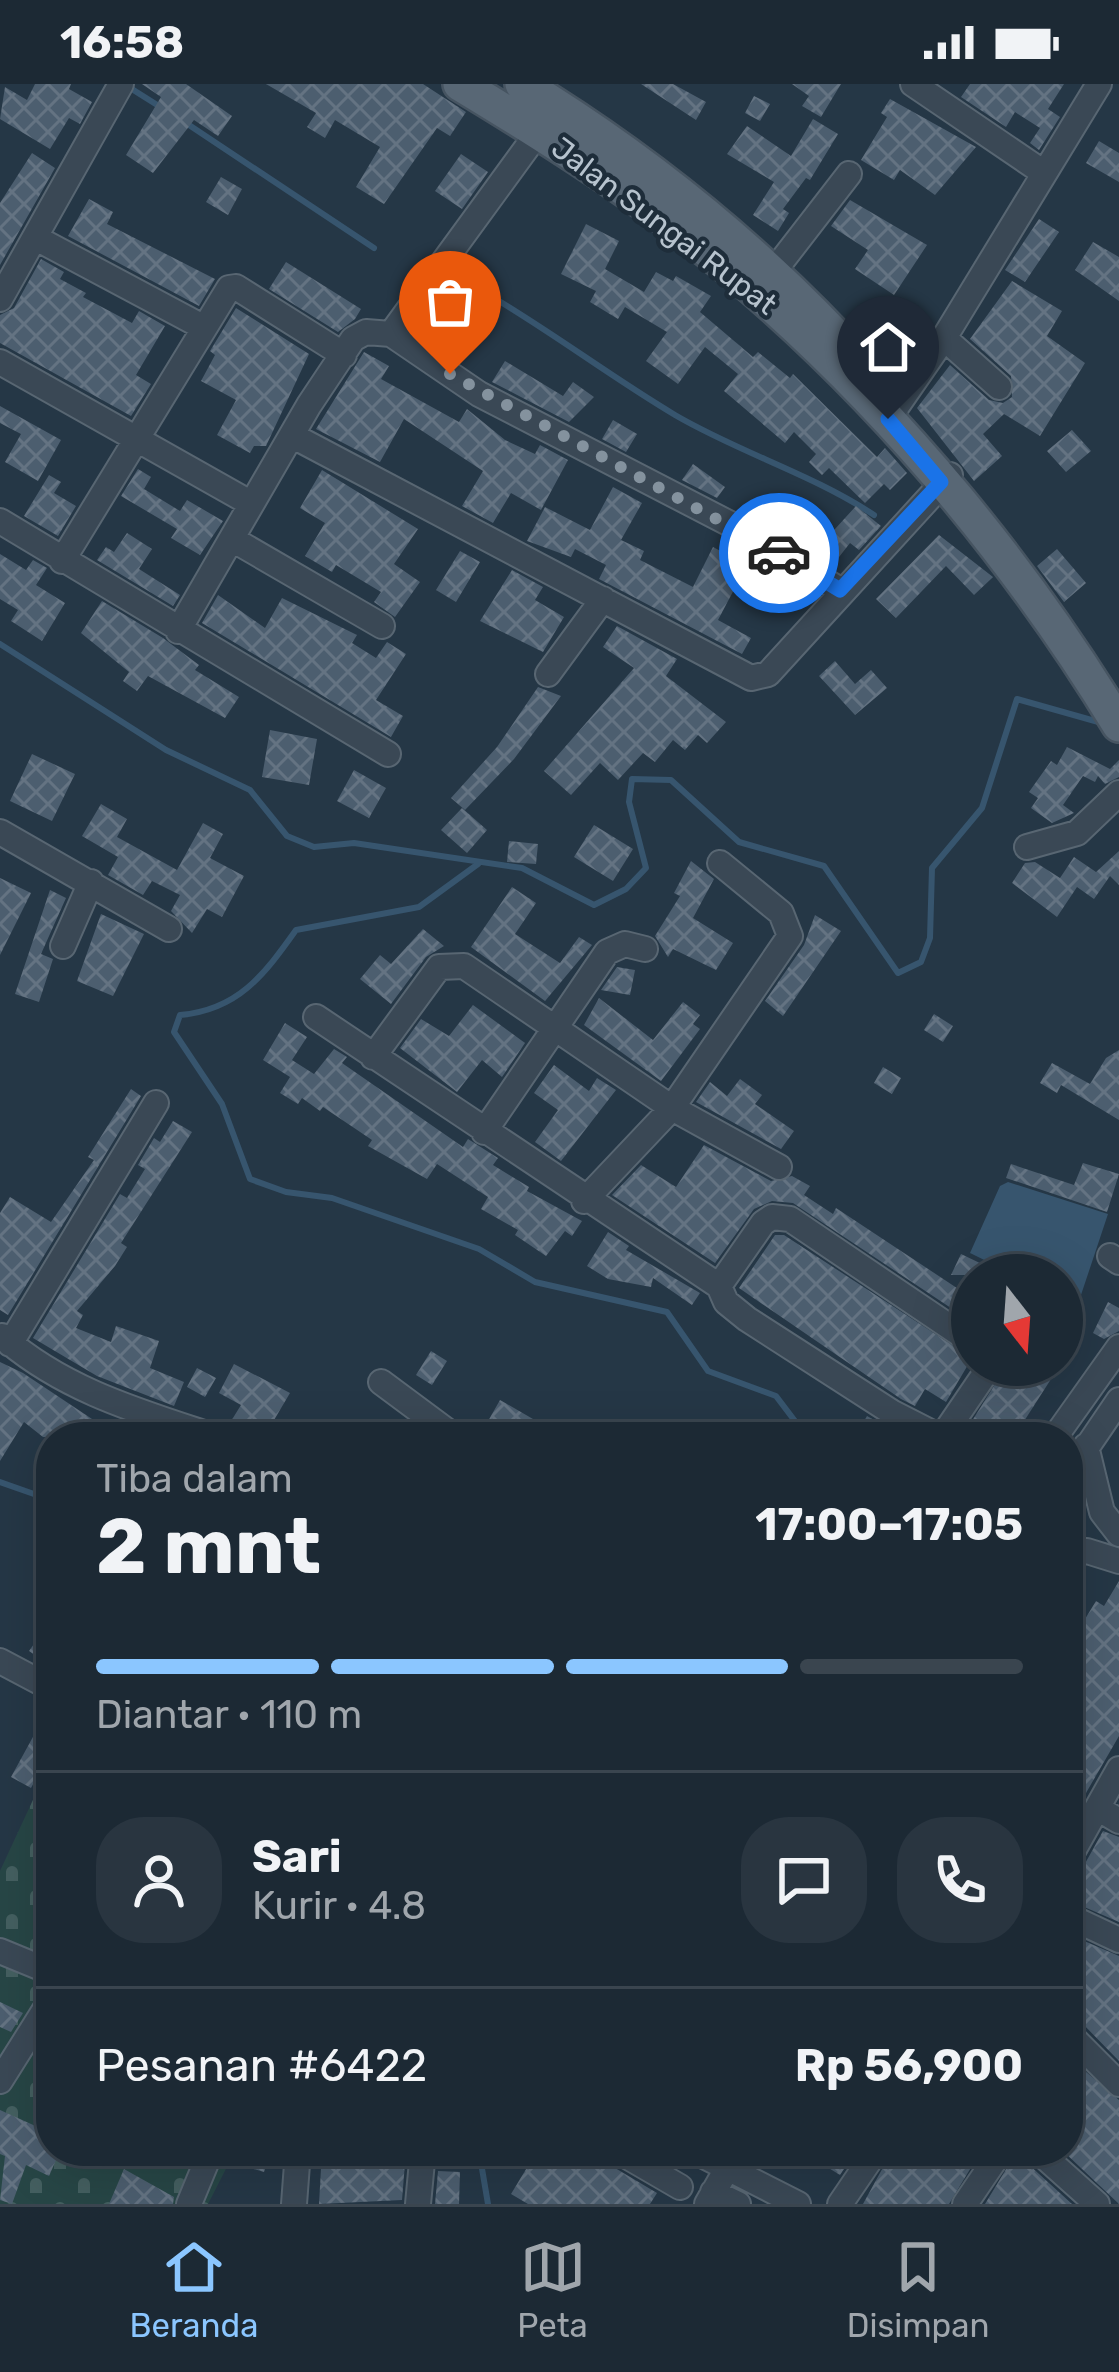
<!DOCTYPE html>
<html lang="id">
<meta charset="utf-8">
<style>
body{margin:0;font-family:Rubik,sans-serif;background:#293540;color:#f1f3f6;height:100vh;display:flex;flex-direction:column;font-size:45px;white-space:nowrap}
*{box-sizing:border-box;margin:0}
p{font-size:39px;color:#a0a6ac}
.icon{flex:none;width:66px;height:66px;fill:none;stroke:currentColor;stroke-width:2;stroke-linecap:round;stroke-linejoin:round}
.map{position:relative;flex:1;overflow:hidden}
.side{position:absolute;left:36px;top:1338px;width:1047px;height:744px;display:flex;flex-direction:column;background:#1c2934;border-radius:48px;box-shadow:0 12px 48px #0002,0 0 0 3px #3a454f}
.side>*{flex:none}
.needle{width:78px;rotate:163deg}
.fabs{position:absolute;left:951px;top:1170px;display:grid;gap:24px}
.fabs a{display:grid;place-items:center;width:132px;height:132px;border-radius:50%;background:#1c2934;box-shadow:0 12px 48px #0002,0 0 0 3px #3a454f;font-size:60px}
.pin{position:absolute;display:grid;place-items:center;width:102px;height:102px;color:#fff;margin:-123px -51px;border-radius:50% 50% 50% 0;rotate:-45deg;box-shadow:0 0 12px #0007}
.pin .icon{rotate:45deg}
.courier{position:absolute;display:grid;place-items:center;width:120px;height:120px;margin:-60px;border:9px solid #1a73e8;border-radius:50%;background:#fff;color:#222;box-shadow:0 3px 15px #0007}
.head em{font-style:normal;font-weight:700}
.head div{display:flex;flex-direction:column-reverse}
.head{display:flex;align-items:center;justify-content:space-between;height:204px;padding:0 60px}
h1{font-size:78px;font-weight:700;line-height:90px}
.bar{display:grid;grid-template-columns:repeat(4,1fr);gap:18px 12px;align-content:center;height:144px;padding:0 60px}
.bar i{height:15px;border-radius:9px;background:#3a454f}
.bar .on{background:#8bc6ff}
.bar p{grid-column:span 4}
.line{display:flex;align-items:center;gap:30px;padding:0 60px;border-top:3px solid #3a454f}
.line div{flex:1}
.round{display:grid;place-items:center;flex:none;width:126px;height:126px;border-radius:48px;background:#293540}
.status{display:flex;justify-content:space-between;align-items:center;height:84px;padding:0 60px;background:#1c2934;direction:ltr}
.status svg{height:33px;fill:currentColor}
.menu{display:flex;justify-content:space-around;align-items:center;height:168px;border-top:3px solid #3a454f;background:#1c2934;font-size:33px;color:#a0a6ac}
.menu a{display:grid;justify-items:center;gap:6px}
.menu .on{color:#8bc6ff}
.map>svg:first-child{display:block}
.cemetery{fill:url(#cemetery-stones)}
.water{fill:#37556e}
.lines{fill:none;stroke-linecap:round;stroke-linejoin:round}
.stream{stroke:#37556e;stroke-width:6}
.building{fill:url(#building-cross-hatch)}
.minor-casing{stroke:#586672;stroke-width:28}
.major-casing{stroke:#465461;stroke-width:38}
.minor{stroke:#3a4855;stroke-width:24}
.major{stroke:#586775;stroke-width:33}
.done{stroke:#84929e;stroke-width:12;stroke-dasharray:0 21.6}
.route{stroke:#1a73e8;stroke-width:15}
.labels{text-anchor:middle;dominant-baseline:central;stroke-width:9;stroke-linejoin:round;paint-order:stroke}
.street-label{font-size:30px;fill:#b7c3ce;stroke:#1e2d3a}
</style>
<div class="status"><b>16:58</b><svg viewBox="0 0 49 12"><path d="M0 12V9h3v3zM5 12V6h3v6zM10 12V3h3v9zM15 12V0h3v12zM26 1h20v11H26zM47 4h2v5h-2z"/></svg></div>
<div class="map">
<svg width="1119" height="2120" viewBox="0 0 1119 2120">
<defs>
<pattern id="cemetery-stones" width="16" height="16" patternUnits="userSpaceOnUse" patternTransform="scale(3)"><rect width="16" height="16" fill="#274646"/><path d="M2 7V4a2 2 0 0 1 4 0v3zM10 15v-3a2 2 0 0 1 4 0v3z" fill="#445f60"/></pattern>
<pattern id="building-cross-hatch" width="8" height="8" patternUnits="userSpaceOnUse" patternTransform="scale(3)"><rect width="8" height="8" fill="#4c5e6f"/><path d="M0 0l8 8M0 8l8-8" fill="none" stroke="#647382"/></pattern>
</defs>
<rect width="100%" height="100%" fill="#253746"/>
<path class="cemetery" d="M51 1677V2067H235L208 2120H0V1787Z"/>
<path class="water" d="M1008 1098 1108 1130 1080 1214 1062 1212V1191H1015L970 1169 1000 1102Z"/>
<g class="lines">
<path class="stream" d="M127 2 162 24
M183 37 374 164
M472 201C543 241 606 290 675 331 740 369 812 390 874 431
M0 560 166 666 250 706 287 752 314 763 354 759 522 784 594 821 626 805 646 784 629 718 632 695 671 696 739 758 824 782 898 889 921 878 930 854 932 784 982 724 1017 615 1102 639
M478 780 419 823 296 846C264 891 238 926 180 931L174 948 222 1020 250 1095 286 1108 332 1114 479 1165 535 1198 667 1228 708 1287 776 1312 807 1353
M0 1398 51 1416
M479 2067 488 2120"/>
</g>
<path class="building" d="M35 0H71L69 5 92 18 80 40 69 34 50 65 0 35 5 3 27 16Z
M142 0H186L232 32 218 52 194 36 153 89 126 71 161 13Z
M266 0H423L466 28 450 52 437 44 384 120 356 103 380 63 335 36 325 54 307 43 316 29Z
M641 0H673L706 18 696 36Z
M792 0H841L821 33 802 22 809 12Z
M970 0H1064L1048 25 1060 33 1039 66 1030 59 1040 44 1015 28 1006 43 961 13Z
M754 12 770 20 760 37 745 29Z
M890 15 976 63 935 111 900 86 894 96 861 76 887 33 881 29Z
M813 35 838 50 810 96 806 94 783 125 789 129 778 147 753 131 774 98 727 70 747 42 791 72Z
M1099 57 1119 69V98L1086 79Z
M32 69 55 84 0 181V119Z
M461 70 488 88 462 125 435 107Z
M221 93 242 105 228 131 206 118Z
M89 115 113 128 107 140 215 195 199 222 68 152Z
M850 116 927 161 894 211 855 185 868 166 831 142Z
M1039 135 1059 148 1025 198 1005 186Z
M586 140 619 157 605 185 644 208 656 188 673 197 676 192 711 212 700 228 753 273 758 268 790 294 793 290 877 373 885 364 907 389 890 406 884 400 865 419 829 384 822 391 809 378 816 370 794 348 785 359 724 307 738 290 705 263 678 300 646 277 667 248 625 223 618 235 590 218 596 207 561 190Z
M1093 158 1119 173V217L1075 186Z
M41 175 64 188 60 195 86 209 83 213 132 239 139 227 165 242 136 291 151 300 131 332 0 259V231L14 224Z
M286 178 361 225 355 235 338 248 269 205Z
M1012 197 1062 227 1047 252 1085 279 1040 352 1004 330 983 350 1002 372 974 397 917 324 950 281 989 316 1003 319 1012 313 1011 292 970 255Z
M236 224 309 270 266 362H254L250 369 217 351 236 316 201 297 215 271 210 267Z
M443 224 471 241 452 271 425 253Z
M364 268 389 282 381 295 459 338 467 325 505 356 535 370 540 361 568 376 541 426 511 409 493 439 462 422 483 387 404 335 380 378 316 345Z
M505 277 563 312 573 298 594 313 569 338 492 298Z
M0 322 61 356 38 397 5 378 21 350 0 339Z
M613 336 637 350 626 368 602 355Z
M1072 346 1091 367 1066 388 1047 367Z
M693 380 725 403 717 414 682 396Z
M138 385 151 393 144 405 180 427 187 416 223 437 200 471 171 454 177 445 121 412Z
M322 386 418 445 394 480 420 498 395 533 374 518 381 508 336 481 332 488 305 472 325 439 300 424Z
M49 391 61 398 54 409 76 422 58 452 24 432Z
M613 403 642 419 621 456 644 467 640 476 693 503 713 463 747 481 718 536 751 554 742 570 599 495 606 481 575 465 571 473 527 457 545 423 590 446Z
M856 422 881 442 859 466 850 459 832 482 814 468Z
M127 449 152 465 139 485 180 511 173 522 97 476 106 463 114 468Z
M939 451 993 493 974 511 946 482 896 534 876 515Z
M1057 465 1086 499 1064 518 1037 482Z
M460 467 480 478 456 518 436 506Z
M0 470 26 486 33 476 47 484 36 501 65 519 42 557 11 537 18 526 0 515Z
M512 486 543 503 535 516 564 533 543 568 480 537Z
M218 511 265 544 282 514 357 551 352 559 376 574 387 558 406 570 376 616 403 632 391 653 202 539Z
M102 517 163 554 199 581 195 586 239 613 225 634 148 592 137 607 123 597 129 588 81 549Z
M617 542 677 575 666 592 726 638 707 659 698 651 685 666 673 656 655 678 643 669 618 696 600 679 571 711 544 687 634 584 603 563Z
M835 577 855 600 871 586 887 604 855 631 819 592Z
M538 603 561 612 514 675 465 726 451 714 497 663Z
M270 646 317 655 309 701 262 693Z
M1067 663 1110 685 1119 676V693L1105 700 1098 692 1095 698 1083 692 1063 721 1074 729 1052 739 1031 724 1038 714 1029 708 1051 677 1057 681Z
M32 670 75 690 52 737 10 717Z
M354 686 386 704 369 734 337 717Z
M101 720 127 735 117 753 177 786 203 739 223 750 210 774 244 792 222 833 207 825 192 849 171 827 180 811 152 797 143 811 108 791 118 773 82 752Z
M462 724 487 746 467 769 441 746Z
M594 741 633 765 613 797 574 773Z
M509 757 538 760 536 780 507 778Z
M1119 767V801L1110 792 1094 815 1077 803 1057 833 1012 799 1025 779 1035 778 1060 794 1074 773 1096 788Z
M691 777 714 795 693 834 733 859 716 886 673 865 668 873 655 852 680 812 674 809Z
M0 794 31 809 0 871Z
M512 803 536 819 515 850 560 879 579 853 592 861 545 917 471 863Z
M50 806 66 814 41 870 53 875 39 918 15 910Z
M101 830 144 850 113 912 77 897Z
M815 831 841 847 783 932 765 917 804 861Z
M423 845 444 862 426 873 391 920 360 895 380 871 391 880Z
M617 883 635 886 630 911 601 906Z
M599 914 653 956 683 918 700 931 693 940 700 945 661 997 584 941Z
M473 921 525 959 502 993 482 976 457 1008 400 964 421 935 449 952Z
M934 930 953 942 943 958 924 946Z
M285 939 307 953 292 976 314 990 334 965 347 973 342 979 463 1063 468 1055 498 1074 493 1081 529 1103 527 1107 582 1137 572 1152 565 1147 546 1172 515 1151 518 1146 481 1125 488 1113 437 1080 427 1095 368 1062 372 1056 323 1023 320 1027 302 1014 298 1020 280 1009 290 993 263 976Z
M1119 966V1036L1061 1001 1057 1009 1040 999 1052 979 1090 1000 1106 974Z
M554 981 589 1007 597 994 616 1006 561 1077 535 1058 558 1026 534 1009Z
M883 983 901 994 892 1010 874 999Z
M740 995 762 1011 755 1020 794 1047 781 1065 696 1018 710 998 727 1012Z
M131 1005 141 1012 8 1231 0 1226V1129L10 1113 51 1138 94 1076 88 1073Z
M173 1037 192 1048 121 1159 127 1163 115 1182 77 1227 83 1231 76 1244 111 1258 116 1242 159 1257 150 1284 184 1298 174 1322 97 1292 33 1254 120 1110 127 1114 145 1085 138 1081 154 1054 160 1058Z
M704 1061 771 1097 792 1092 810 1102 804 1111 833 1130 836 1124 972 1214V1238L793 1119 772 1117 754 1125 715 1179 612 1111 641 1081 676 1103Z
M1083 1079 1119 1090 1107 1128 1006 1094 1011 1080 1074 1101Z
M608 1148 629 1162 626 1166 700 1209 692 1221 653 1194 651 1203 608 1195 587 1182Z
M775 1151H784L972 1274 946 1318 925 1305 915 1322 901 1315 739 1204Z
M961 1170 1005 1191H951Z
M1108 1218 1119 1224V1247L1104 1255 1093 1249Z
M431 1267 447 1277 432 1301 416 1291Z
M0 1278 23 1289 119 1353H43L24 1338 0 1377Z
M234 1280 290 1309 264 1353H232L228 1342 241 1321 219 1309Z
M1007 1281H1060L1014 1353H962Z
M197 1284 216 1294 205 1313 187 1303Z
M500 1316 545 1342 539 1353H479Z
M867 1332 897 1349 895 1353H855Z
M1119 1497V1652L1068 1740V1663L1082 1640 1068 1631V1563L1096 1517 1104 1522Z
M51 1536V1582L29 1567Z
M51 1620V1666L31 1704 11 1693Z
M1103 1747 1119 1753V1838L1068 1816V1792L1082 1785Z
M1068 1850 1119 1872V1977L1080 1937 1068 1933Z
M0 1918 23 1929 11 1948 0 1943Z
M1072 1976 1119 2016V2120L1063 2067H1068Z
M0 2026 51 2049V2067H60L49 2092 26 2081 12 2120 0 2116 5 2072 0 2070Z
M245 2067H270L264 2088 240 2081Z
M322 2067H406L402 2116 319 2120Z
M537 2067H602L610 2081 657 2109 650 2120H528L511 2110Z
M801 2067H856L840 2091Z
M892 2067H981L949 2120H863Z
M1017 2067H1022L1027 2079 1072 2120H985Z
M124 2085 174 2113 173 2120H109Z
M438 2087 460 2088 459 2120H435Z"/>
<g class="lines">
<g class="minor-casing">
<path id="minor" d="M913 0 1044 89
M36 154 201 242
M774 187 849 90
M0 215 121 0
M391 250 539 47
M944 254 999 303
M0 278 250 419
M888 335 944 254 1099 0
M295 353 751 594 768 590 950 391
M0 437 388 670
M232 455 382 542
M62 477 229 204 236 203 344 271
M178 547 309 321 353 255 366 248 391 250 479 310 738 444 840 506
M548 590 603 515
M0 748 169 845
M1027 763 1077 749 1119 709
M63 862 91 798
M316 933 719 1202 726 1218 747 1235 893 1329 940 1353
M373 973 439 883 464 882 672 1024 779 1083
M484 1048 607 868 625 860 645 865
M584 1117 672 1024 790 852 781 829 720 779
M1110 1172 1119 1178
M719 1202 763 1139 772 1133 790 1135 972 1258
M2 1252C63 1306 140 1328 216 1353
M10 1260 156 1019
M381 1298 455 1353
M942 1353 991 1281
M1055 1353 1119 1263
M1086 1362 1102 1428 1119 1450
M1068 1391 1119 1316
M1068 1469 1087 1467 1119 1477
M0 1577 51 1604
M1097 1724 1119 1737
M1068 1776 1119 1685
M1068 1832 1119 1856
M0 1867 51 1888
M1068 1949 1119 2000
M0 1997 51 1916
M618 2067 680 2103
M1038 2067 1097 2120
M700 2070 798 2120
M713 2108 738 2120
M189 2120 211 2067
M294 2120 298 2067
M418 2120 423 2067
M707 2120 737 2067
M840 2120 876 2067
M965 2120 1001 2067"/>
</g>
<g class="major-casing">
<path id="major" d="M460 0C566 64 673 133 765 215 902 336 1024 485 1119 641
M522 0C648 77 762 170 861 279"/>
</g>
<use href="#minor" class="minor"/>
<use href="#major" class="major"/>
</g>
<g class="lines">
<path class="done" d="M450 290 779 469"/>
<path class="route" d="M779 469 840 506 941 398 888 335"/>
</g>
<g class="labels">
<g class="street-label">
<text transform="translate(664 142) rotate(37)">Jalan Sungai Rupat</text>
</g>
</g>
</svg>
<div class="fabs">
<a><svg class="needle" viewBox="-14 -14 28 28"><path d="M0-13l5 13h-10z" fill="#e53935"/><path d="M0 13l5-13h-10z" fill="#a0a6ac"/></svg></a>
</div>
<div class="pin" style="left:450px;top:290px;background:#ea580c"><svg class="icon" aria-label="bag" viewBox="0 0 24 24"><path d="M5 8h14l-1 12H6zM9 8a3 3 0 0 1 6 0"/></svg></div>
<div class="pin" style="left:888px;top:335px;background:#1f2937"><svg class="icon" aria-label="home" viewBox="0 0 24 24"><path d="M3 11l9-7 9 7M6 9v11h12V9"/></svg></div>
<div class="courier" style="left:779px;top:469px"><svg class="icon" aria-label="car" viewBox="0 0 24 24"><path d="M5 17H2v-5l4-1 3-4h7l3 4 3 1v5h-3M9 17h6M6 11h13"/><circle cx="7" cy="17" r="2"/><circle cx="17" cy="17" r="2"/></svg></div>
<section class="side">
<div class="head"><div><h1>2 mnt</h1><p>Tiba dalam</p></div><em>17:00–17:05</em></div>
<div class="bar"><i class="on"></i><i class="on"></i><i class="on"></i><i></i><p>Diantar · 110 m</p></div>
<div class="line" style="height:216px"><a class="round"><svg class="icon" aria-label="person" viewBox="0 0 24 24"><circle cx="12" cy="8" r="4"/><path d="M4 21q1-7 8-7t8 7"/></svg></a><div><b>Sari</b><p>Kurir · 4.8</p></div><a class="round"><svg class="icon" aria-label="chat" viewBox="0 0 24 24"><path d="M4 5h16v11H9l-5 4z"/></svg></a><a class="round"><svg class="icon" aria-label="phone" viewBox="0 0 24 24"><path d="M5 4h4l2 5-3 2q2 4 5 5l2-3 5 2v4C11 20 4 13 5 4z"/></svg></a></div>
<div class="line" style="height:156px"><div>Pesanan #6422</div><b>Rp 56,900</b></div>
</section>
</div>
<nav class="menu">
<a class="on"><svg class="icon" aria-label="home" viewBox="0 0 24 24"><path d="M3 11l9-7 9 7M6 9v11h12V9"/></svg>Beranda</a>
<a><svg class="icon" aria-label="map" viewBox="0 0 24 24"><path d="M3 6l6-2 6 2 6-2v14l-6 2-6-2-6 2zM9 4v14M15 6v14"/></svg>Peta</a>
<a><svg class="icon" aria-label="saved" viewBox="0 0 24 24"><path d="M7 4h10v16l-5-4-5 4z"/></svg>Disimpan</a>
</nav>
